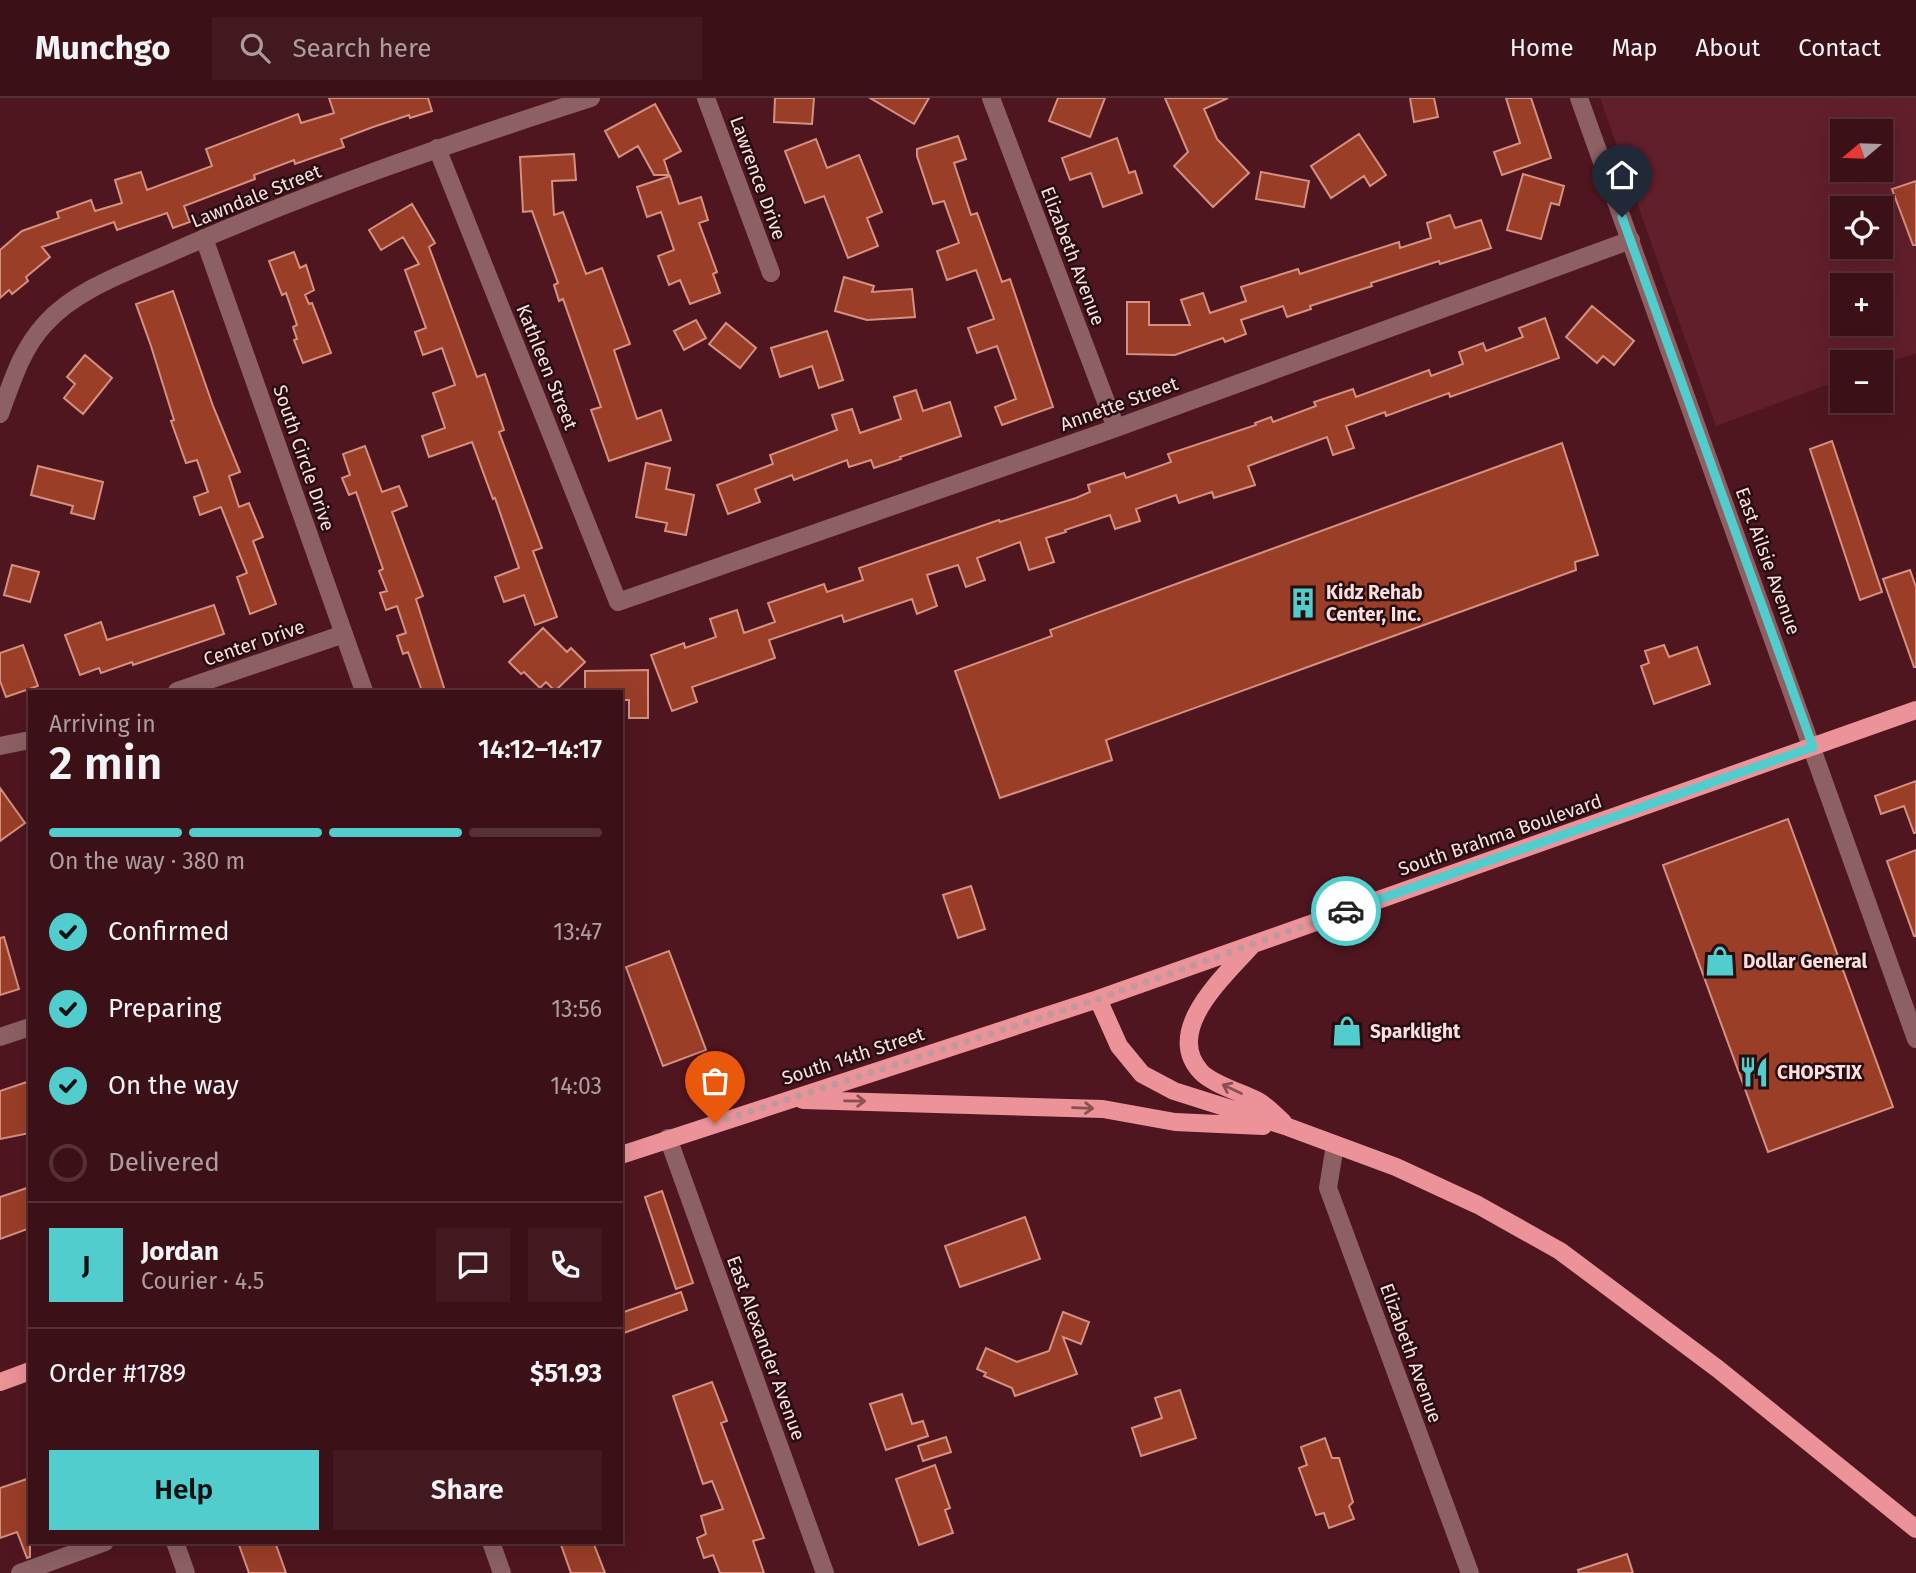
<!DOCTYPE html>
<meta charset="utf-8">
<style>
body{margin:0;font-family:"Fira Sans",sans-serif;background:#431920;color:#f1f3f6;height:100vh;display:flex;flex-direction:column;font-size:26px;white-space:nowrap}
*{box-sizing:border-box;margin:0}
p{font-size:23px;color:#ac9da1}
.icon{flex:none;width:38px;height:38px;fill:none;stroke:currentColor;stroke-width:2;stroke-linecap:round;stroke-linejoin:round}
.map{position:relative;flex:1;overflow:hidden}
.side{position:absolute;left:28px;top:592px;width:595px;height:854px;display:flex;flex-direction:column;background:#3c1017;border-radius:0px;box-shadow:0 7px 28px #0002,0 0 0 2px #553036}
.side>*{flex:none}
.needle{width:46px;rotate:251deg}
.fabs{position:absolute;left:1830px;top:21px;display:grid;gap:14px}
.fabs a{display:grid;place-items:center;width:63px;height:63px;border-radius:0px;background:#3c1017;box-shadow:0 7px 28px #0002,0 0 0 2px #553036;font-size:35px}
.pin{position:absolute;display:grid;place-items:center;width:60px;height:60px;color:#fff;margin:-72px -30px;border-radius:50% 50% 50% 0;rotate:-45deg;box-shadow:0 0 7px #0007}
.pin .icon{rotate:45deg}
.courier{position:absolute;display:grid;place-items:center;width:70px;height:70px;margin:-35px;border:5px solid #52cdcd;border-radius:50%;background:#fff;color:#222;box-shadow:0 2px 9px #0007}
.head em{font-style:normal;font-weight:600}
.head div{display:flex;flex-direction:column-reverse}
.head{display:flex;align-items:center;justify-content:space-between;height:119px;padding:0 21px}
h1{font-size:46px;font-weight:600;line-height:52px}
.bar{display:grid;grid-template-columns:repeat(4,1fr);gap:10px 7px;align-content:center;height:84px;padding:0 21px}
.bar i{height:9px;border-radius:5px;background:#553036}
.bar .on{background:#52cdcd}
.bar p{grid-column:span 4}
.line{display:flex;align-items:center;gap:18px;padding:0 21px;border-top:2px solid #553036}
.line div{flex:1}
.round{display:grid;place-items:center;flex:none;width:74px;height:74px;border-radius:0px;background:#431920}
ol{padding:0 21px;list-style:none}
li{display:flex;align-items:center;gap:21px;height:77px}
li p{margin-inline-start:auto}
li .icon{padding:7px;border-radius:50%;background:#52cdcd;color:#111;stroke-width:4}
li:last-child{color:#ac9da1}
li i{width:38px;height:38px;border:4px solid #553036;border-radius:50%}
.button{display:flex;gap:14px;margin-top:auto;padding:14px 21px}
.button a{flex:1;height:80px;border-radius:0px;background:#52cdcd;color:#111;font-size:28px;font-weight:600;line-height:80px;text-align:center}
.button a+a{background:#431920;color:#f1f3f6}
header{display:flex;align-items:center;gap:42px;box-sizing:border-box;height:98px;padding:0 35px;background:#3c1017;border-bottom:2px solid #553036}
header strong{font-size:33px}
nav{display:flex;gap:38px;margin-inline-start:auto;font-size:24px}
.search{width:490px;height:63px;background:#431920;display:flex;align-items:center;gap:18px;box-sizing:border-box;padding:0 24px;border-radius:0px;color:#ac9da1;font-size:26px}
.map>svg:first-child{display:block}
.built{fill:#611f2a;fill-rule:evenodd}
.building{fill:#9a3e28;stroke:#d59180;stroke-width:2}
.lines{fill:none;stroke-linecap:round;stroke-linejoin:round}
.minor{stroke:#8d6164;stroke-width:18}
.major{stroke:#ec9299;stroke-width:18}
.oneway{stroke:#895054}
.done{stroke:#c1999c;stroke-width:7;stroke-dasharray:0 12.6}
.route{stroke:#52cdcd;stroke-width:9}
.labels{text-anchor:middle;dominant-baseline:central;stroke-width:5;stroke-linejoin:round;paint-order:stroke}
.street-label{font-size:19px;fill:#fedfe0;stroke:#260d0f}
.poi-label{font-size:19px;font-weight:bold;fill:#fedfe0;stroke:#260d0f;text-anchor:start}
</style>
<header>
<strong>Munchgo</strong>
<div class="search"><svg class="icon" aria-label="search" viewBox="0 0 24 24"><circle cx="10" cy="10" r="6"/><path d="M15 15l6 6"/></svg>Search here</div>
<nav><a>Home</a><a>Map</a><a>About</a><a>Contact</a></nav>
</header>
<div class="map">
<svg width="1916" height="1475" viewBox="0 0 1916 1475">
<rect width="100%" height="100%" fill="#50161f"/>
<path class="built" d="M1600 0H1916V255L1881 267V264H1843V281L1716 328ZM1843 33H1881V72H1843ZM1843 110H1881V149H1843ZM1843 187H1881V226H1843Z"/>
<path class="building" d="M329 0H428L432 13 410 20 409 17 373 29 341 41 344 49 295 66 294 62 254 77 255 81 184 108 190 124 173 130 167 115 117 132 114 124 42 149 50 159 26 179 28 183 12 196 9 192 0 200V152L22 133 59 120 57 114 91 102 95 113 122 105 115 82 141 74 147 92 212 68 206 51 298 16 301 25 334 15Z
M775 0H814L812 26 774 24Z
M870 0H929L914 26Z
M1058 0H1105L1090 39 1049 23Z
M1165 0H1228L1204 11 1217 41 1249 75 1213 109 1174 68 1188 54Z
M1410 0H1434L1438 19 1414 24Z
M1506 0H1531L1551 60 1502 77 1494 54 1520 45Z
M655 6 681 53 664 62 669 77H654L638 48 619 59 605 33Z
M1359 36 1386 77 1370 88 1364 78 1331 100 1311 68Z
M958 38 966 61 954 65 971 117 977 115 1002 184 1010 181 1053 309 1002 327 995 309 1016 301 997 248 977 255 968 230 994 221 976 172 947 182 937 153 959 145 944 103 933 106 917 58V51Z
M1117 40 1129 75 1135 73 1142 95 1103 109 1091 75 1070 82 1062 60Z
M816 41 827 70 859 57 882 114 867 120 878 148 848 160 824 98 805 105 785 53Z
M574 56 576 82 552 83 554 117 563 114 586 176 602 170 630 246 614 252 637 321 661 312 671 342 609 363 591 312 601 309 563 201 559 203 554 187 558 185 532 113 523 114 520 59Z
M1261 74 1309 83 1304 109 1256 101Z
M1523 76 1564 88 1559 107 1551 105 1541 141 1507 132Z
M670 78 679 106 701 99 708 122 699 125 717 174 713 176 720 195 690 206 680 182 669 187 658 158 674 152 661 114 647 119 637 89Z
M1916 83V147H1913L1892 91Z
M412 106 435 145 429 149 477 279 485 276 504 332 499 334 542 450 533 453 557 519 535 527 524 497 504 504 495 479 519 470 495 400 493 401 472 344 429 359 422 338 445 330 433 295 455 287 442 250 423 257 415 234 426 230 405 172 419 166 403 139 381 152 369 132Z
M1450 117 1455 130 1481 122 1491 150 1440 166 1439 163 1371 185 1372 188 1310 208 1311 211 1287 219 1283 208 1241 222 1246 236 1225 244 1223 240 1175 257 1127 256V204H1149V227H1190L1181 202 1203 195 1210 215 1246 203 1241 189 1298 171 1300 176 1399 144 1400 150 1431 140 1427 125Z
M294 154 300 170 306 167 314 192 305 197 309 206 312 205 331 255 303 265 294 242 297 241 293 229 297 227 286 195 282 197 269 163Z
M844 179 874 188 872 194 912 191 915 219 867 222 835 213Z
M173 193 213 308 240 374 229 378 239 409 249 405 263 439 253 443 276 506 250 516 237 479 247 475 221 409 200 417 194 399 208 394 197 362 186 365 171 323 174 322 151 248 136 206Z
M1592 208 1634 243 1614 267 1603 258 1597 265 1566 239Z
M1545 220 1559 260 1450 299 1449 295 1386 318 1385 314 1346 328 1354 350 1333 357 1327 339 1248 368 1255 387 1214 400 1212 394 1179 405 1176 397 1136 411 1140 423 1115 431 1110 417 1065 432 1066 434 1046 440 1054 464 1029 472 1020 444 977 460 985 482 966 489 958 467 927 477 937 508 917 516 912 501 844 524 842 517 769 542 775 560 692 589 697 604 672 613 651 557 684 545 685 550 716 539 710 521 737 512 744 535 775 524 768 505 824 486 827 494 863 482 859 470 999 422 1000 424 1076 400 1090 394 1088 387 1124 375 1126 380 1171 364 1168 356 1256 327 1255 325 1271 319 1273 324 1316 308 1314 304 1353 291 1356 299 1429 272 1431 278 1463 266 1459 254 1483 245 1486 253 1523 239 1519 230Z
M696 222 706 240 684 252 674 233Z
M726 225 756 250 740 270 709 246Z
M827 233 843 282 819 290 812 268 780 279 771 250Z
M85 257 112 280 83 316 64 300 75 286 67 279Z
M916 292 923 313 950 304 961 338 900 359 901 361 874 370 871 362 849 369 847 362 794 382 792 377 755 391 760 404 728 416 717 387 773 366 770 357 837 332 832 317 852 311 860 335 901 321 894 299Z
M1832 343 1882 494 1860 502 1810 351Z
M1562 345 1598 457 1575 464 1576 472 1106 642 1112 662 1000 700 955 573 1052 538 1050 532Z
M365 348 382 394 399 388 407 408 392 414 423 498 416 501 445 593H422L408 554 403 556 397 538 406 535 397 508 386 512 380 495 387 493 379 473 383 471 356 394 349 397 342 380 350 377 343 356Z
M646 365 670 370 666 391 694 397 686 437 665 433 667 425 636 419Z
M38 368 103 384 94 421 71 415 73 408 31 397Z
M12 467 39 474 30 504 4 497Z
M1910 472 1916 489V569H1914L1883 481Z
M214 507 224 536 133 567 132 564 101 575 99 570 80 577 65 537 101 524 107 542Z
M543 530 567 554 571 550 585 564 555 593 546 584 540 590 524 574 521 576 509 564Z
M23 547 38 588 6 599 0 583V555Z
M1664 547 1669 559 1697 549 1710 586 1654 606 1641 568 1649 565 1645 553Z
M648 572V620H629V602H621V593H585V573Z
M1916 683V735H1914L1904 708 1881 716 1875 698Z
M0 690 25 725 0 743Z
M1788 721 1893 1009 1768 1054 1663 767Z
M1916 752V838H1914L1887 763Z
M971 788 985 831 958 840 943 797Z
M4 839 19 891 0 897V840Z
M669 853 706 952 663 968 626 869Z
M30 983V1035L0 1041V993Z
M30 1089V1130L0 1141V1099Z
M662 1093 693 1185 676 1191 645 1099Z
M1025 1119 1040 1161 960 1189 945 1148Z
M681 1194 687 1212 621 1236V1215Z
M1063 1214 1089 1224 1081 1246 1063 1239 1077 1276 1015 1298 1012 1290 984 1278 986 1275 977 1271 986 1250 1017 1264 1049 1253Z
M712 1284 727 1323 721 1325 764 1440 753 1443 764 1475H720L713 1457 704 1460 697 1440 706 1436 701 1418 723 1411 712 1383 703 1386 673 1298Z
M1180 1292 1196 1340 1141 1358 1132 1330 1162 1320 1155 1300Z
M902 1296 912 1326 923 1323 928 1338 886 1352 870 1306Z
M946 1339 951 1354 923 1363 918 1348Z
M1325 1340 1332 1360H1339L1353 1404 1349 1408 1354 1421 1329 1430 1324 1415 1316 1417 1299 1370 1307 1367 1301 1349Z
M935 1367 950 1410 945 1412 953 1435 919 1447 896 1381Z
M30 1380V1459L27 1460 17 1434 0 1440V1390Z
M248 1444H275L286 1475H249L239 1447Z
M560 1444H593L605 1475H571Z
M1627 1456 1633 1475H1579L1578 1472Z"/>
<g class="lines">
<path class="minor" d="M706 0 771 175
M991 0 1116 330
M1579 0 1916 941
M437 50 618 504 1116 330 1631 142
M204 140 364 593
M0 316C12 284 21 252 45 226 75 192 127 174 168 156 305 95 448 46 591 0
M177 593 344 536
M0 648 30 642
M0 939 30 929
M668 1040 825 1475
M1335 1047 1328 1090 1470 1475
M175 1444 186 1475
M491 1444 502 1475
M20 1475 105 1444"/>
<path class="major" d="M1252 847C1226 877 1162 932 1201 974 1212 986 1243 995 1258 1003 1267 1008 1275 1017 1283 1024
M1098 901 1119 948 1142 976 1174 993 1288 1029 1396 1069 1478 1107 1560 1153 1718 1271 1916 1431
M803 1002 1103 1011 1175 1024 1263 1028
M621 1057 1098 901 1916 612
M0 1284 30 1273"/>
</g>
<defs><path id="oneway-shaft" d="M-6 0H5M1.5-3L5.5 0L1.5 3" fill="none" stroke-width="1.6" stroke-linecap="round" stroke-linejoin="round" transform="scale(1.75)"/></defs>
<g class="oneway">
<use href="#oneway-shaft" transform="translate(1232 991) rotate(-154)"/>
<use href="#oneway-shaft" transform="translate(855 1003) rotate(1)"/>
<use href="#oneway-shaft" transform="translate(1083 1010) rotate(2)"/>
</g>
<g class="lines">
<path class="done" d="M715 1025 1098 901 1346 813"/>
<path class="route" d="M1346 813 1813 649 1622 119"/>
</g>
<defs>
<g id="building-bare" transform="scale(2.415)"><path d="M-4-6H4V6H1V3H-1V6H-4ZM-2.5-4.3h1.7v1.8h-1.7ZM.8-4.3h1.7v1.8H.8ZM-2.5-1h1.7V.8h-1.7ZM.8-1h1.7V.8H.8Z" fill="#52cdcd" stroke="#260d0f" stroke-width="2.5" paint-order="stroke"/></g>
<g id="shop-bare" transform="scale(2.415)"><path d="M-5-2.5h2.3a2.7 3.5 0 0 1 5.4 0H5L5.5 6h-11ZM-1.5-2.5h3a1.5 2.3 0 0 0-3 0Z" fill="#52cdcd" stroke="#260d0f" stroke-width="2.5" paint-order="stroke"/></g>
<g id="restaurant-bare" transform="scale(2.415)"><path d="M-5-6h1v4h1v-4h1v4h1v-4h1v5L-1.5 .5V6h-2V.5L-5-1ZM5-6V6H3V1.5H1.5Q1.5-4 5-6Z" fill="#52cdcd" stroke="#260d0f" stroke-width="2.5" paint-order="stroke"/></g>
</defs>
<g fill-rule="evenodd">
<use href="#building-bare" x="1303" y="505"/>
<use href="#shop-bare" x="1720" y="863"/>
<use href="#shop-bare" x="1347" y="933"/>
<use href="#restaurant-bare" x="1754" y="974"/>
</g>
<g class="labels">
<g class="street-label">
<text transform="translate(758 80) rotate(70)">Lawrence Drive</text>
<text transform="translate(256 98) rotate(-22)">Lawndale Street</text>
<text transform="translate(1073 158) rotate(69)">Elizabeth Avenue</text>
<text transform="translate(547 269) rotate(68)">Kathleen Street</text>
<text transform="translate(1119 306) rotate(-20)">Annette Street</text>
<text transform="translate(304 360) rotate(71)">South Circle Drive</text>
<text transform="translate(1768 463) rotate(70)">East Ailsie Avenue</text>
<text transform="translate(254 545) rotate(-19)">Center Drive</text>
<text transform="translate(1500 737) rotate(-19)">South Brahma Boulevard</text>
<text transform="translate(853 958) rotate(-18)">South 14th Street</text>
<text transform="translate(766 1250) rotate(70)">East Alexander Avenue</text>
<text transform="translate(1411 1255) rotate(70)">Elizabeth Avenue</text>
</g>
<g class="poi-label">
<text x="1326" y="494">Kidz Rehab<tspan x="1326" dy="22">Center, Inc.</tspan></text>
<text x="1743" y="863">Dollar General</text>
<text x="1370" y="933">Sparklight</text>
<text x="1777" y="974">CHOPSTIX</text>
</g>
</g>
</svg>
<div class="fabs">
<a><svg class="needle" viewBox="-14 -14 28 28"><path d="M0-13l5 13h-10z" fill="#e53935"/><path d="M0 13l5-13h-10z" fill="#ac9da1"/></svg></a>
<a><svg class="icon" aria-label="locate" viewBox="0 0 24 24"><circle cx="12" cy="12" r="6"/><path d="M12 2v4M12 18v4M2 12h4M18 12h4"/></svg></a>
<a>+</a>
<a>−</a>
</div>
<div class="pin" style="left:715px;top:1025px;background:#ea580c"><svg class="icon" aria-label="bag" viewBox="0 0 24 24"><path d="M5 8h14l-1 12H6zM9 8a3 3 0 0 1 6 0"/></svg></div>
<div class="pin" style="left:1622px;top:119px;background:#1f2937"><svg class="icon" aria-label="home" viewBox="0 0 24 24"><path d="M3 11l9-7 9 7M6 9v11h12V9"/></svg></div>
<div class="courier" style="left:1346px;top:813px"><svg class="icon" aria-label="car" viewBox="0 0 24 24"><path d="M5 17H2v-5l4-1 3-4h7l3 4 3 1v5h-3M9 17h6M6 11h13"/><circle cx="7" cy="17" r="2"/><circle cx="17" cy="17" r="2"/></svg></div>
<section class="side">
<div class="head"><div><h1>2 min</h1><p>Arriving in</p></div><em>14:12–14:17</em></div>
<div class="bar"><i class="on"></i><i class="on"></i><i class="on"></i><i></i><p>On the way · 380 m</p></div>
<ol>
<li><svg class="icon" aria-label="check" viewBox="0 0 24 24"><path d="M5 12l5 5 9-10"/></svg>Confirmed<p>13:47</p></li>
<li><svg class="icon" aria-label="check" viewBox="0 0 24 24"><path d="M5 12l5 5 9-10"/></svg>Preparing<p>13:56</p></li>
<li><svg class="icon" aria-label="check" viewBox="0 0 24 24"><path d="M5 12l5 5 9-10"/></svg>On the way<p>14:03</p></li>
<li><i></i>Delivered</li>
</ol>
<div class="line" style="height:126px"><b class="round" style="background:#52cdcd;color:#111">J</b><div><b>Jordan</b><p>Courier · 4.5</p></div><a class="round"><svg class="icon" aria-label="chat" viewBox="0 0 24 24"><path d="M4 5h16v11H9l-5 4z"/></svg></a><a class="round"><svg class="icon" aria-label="phone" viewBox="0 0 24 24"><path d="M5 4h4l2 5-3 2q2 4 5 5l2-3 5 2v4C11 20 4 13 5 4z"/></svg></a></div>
<div class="line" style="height:91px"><div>Order #1789</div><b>$51.93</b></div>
<div class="button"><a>Help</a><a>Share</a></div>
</section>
</div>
